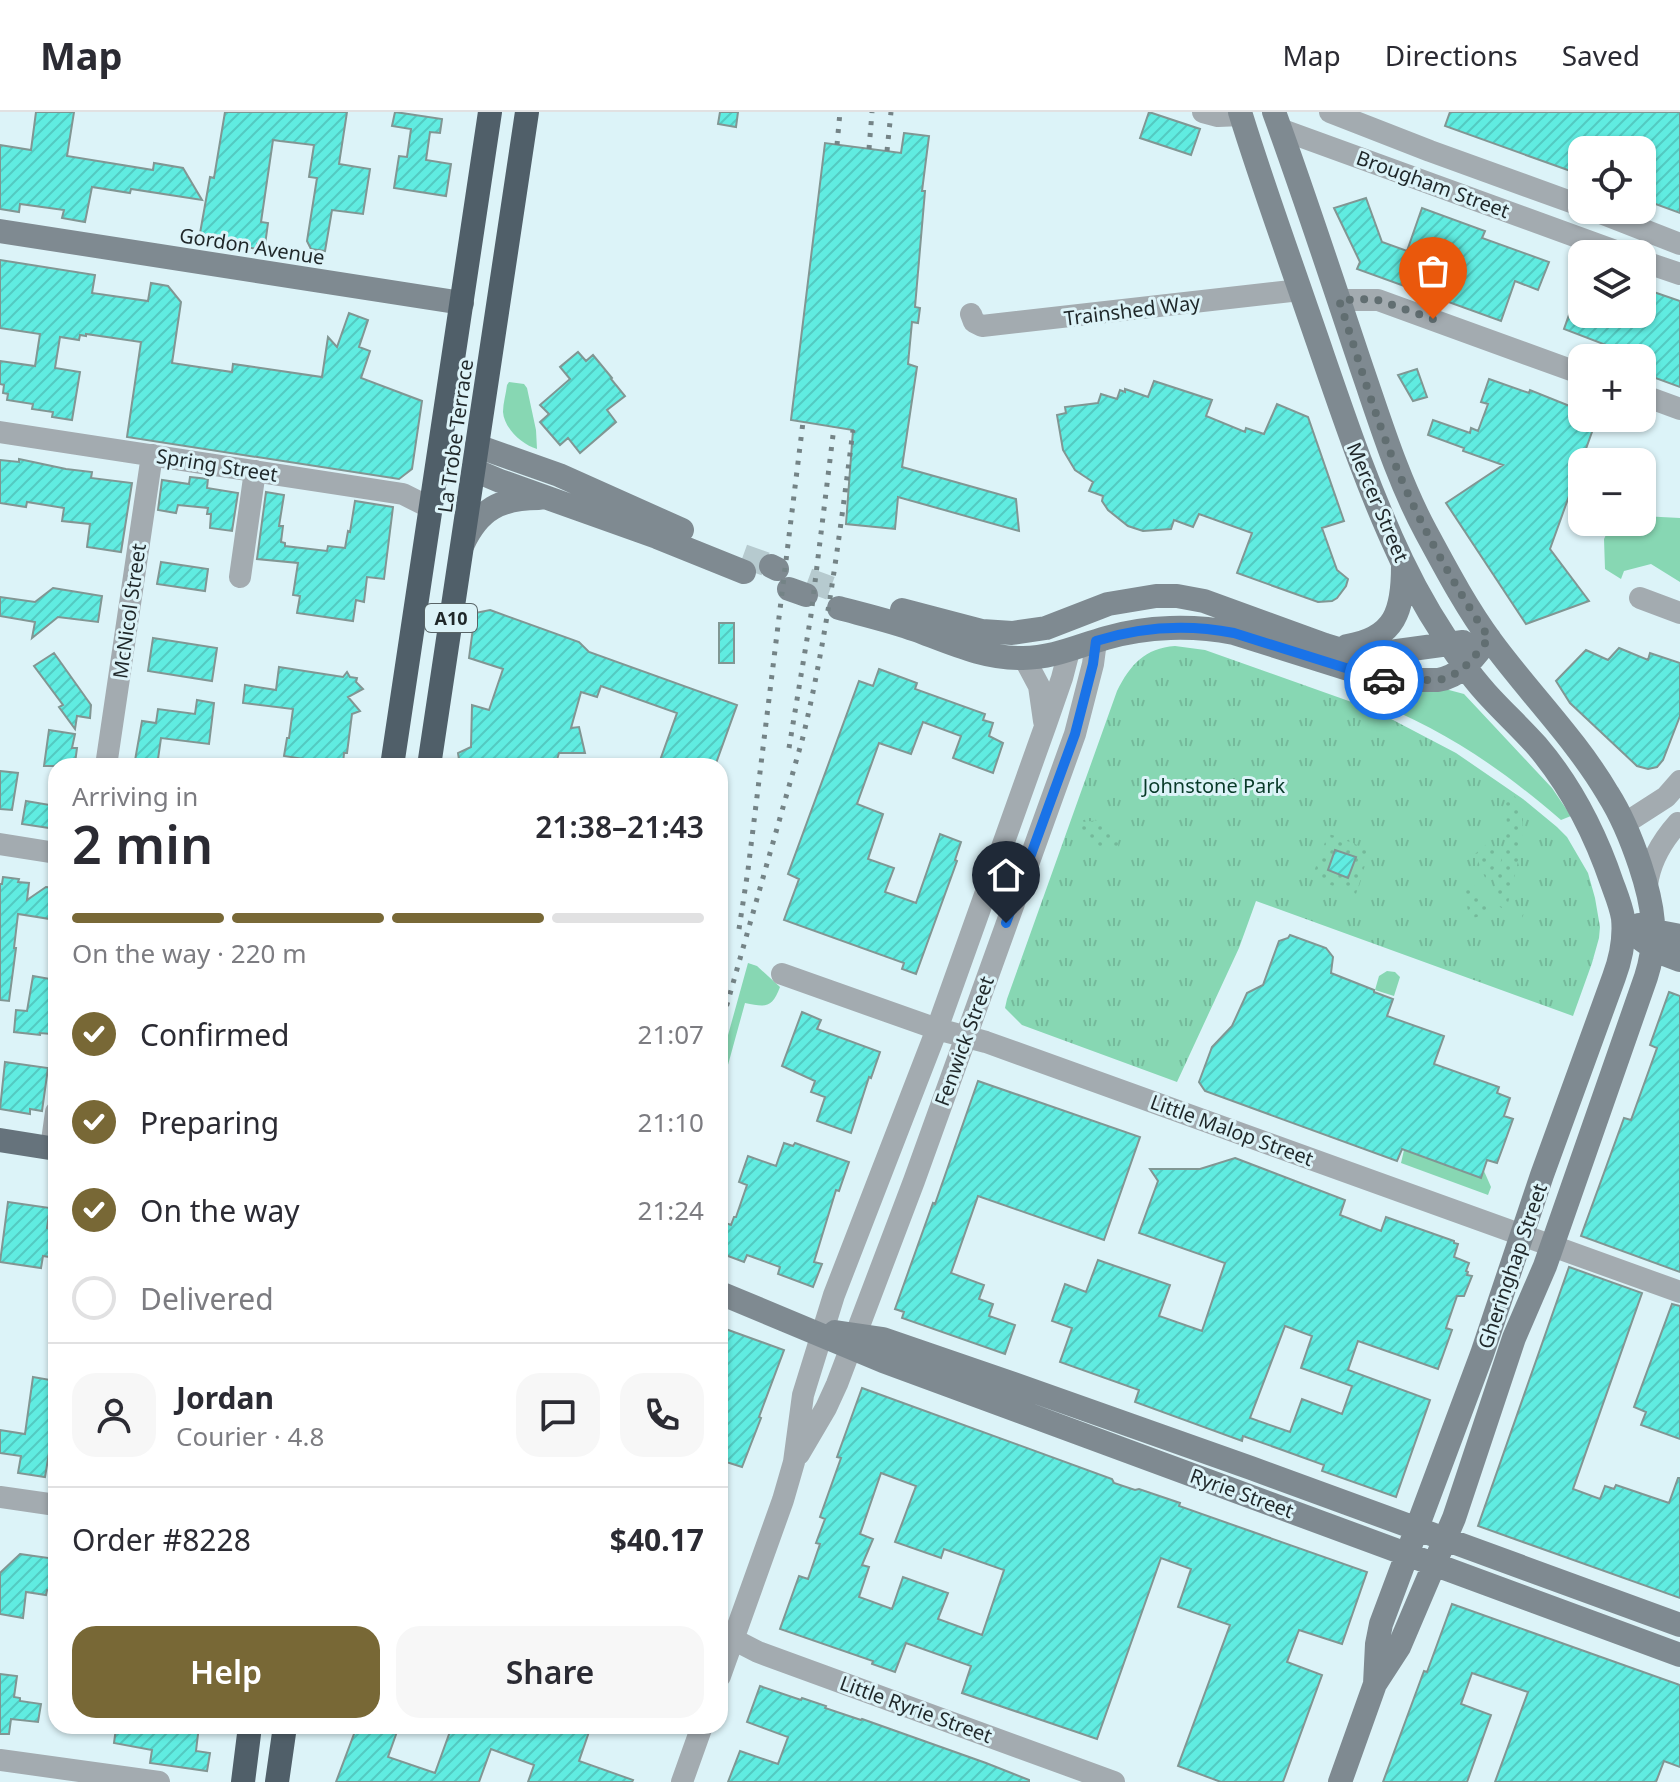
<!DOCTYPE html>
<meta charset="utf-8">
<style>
body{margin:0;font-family:"Noto Sans",sans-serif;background:#f7f7f7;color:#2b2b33;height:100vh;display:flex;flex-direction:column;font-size:30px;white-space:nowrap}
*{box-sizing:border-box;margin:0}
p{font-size:26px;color:#7c7c81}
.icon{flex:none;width:44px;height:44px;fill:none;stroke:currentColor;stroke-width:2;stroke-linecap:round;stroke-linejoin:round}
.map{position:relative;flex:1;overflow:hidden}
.details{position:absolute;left:48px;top:646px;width:680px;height:976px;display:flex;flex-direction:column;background:#fff;border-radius:24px;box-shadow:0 2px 6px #0004}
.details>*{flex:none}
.buttons{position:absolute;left:1568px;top:24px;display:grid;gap:16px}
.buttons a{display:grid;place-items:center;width:88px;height:88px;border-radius:16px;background:#fff;box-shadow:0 2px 6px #0004;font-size:40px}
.pin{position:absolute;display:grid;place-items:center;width:68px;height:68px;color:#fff;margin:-82px -34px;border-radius:50% 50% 50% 0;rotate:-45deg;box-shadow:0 0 8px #0007}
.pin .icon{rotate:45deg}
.courier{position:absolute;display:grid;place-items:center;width:80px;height:80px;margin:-40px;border:6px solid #1a73e8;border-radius:50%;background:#fff;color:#222;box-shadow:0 2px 10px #0007}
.summary em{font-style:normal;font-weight:600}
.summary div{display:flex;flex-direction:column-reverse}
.summary{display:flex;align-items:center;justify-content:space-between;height:136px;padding:0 24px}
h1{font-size:52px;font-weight:600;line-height:60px}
.bar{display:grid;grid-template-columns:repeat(4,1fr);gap:12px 8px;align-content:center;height:96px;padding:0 24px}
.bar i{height:10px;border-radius:6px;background:#e1e1e2}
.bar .selected{background:#786836}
.bar p{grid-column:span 4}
.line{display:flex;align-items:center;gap:20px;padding:0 24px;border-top:2px solid #e1e1e2}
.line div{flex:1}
.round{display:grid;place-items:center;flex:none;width:84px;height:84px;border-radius:24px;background:#f7f7f7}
ol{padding:0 24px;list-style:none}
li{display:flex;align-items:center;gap:24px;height:88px}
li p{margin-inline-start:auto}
li .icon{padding:8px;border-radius:50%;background:#786836;color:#fff;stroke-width:4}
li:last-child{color:#7c7c81}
li i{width:44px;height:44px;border:4px solid #e1e1e2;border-radius:50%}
.primary-button{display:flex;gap:16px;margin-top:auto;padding:16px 24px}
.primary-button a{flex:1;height:92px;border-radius:24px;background:#786836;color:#fff;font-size:32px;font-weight:600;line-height:92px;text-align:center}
.primary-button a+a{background:#f7f7f7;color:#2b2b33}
header{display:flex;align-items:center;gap:48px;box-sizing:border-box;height:112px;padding:0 40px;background:#fff;border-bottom:2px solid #e1e1e2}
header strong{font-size:38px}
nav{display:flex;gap:44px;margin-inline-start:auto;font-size:28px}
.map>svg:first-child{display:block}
.grass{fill:#87d7b3}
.park{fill:url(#park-tufts)}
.garden{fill:url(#garden-dots)}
.building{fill:url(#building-hatch);stroke:#819693;stroke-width:2;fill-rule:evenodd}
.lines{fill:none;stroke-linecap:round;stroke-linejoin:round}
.secondary-tunnel{stroke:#b6cacf;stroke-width:24;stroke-dasharray:24 12;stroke-linecap:butt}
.street{stroke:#a3abb0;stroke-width:22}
.secondary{stroke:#7f8a91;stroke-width:24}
.primary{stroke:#66737c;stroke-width:24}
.highway{stroke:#505f69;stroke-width:24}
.rail{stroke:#748386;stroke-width:5;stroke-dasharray:4 8;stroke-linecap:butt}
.done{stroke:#616e71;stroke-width:8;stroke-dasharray:0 14.4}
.route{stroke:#1a73e8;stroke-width:10}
.labels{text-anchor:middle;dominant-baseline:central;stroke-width:6;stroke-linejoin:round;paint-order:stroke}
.shield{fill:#dcf3f8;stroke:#586467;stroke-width:2}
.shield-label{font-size:18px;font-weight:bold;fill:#1f2729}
.street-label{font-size:20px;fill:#1f2729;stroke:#dcf3f8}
.park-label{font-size:20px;fill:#083a28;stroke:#dcf3f8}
</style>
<header>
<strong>Map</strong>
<nav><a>Map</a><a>Directions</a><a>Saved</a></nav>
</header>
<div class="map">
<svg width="1680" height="1670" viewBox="0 0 1680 1670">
<defs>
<pattern id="park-tufts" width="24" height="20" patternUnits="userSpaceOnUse" patternTransform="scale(2)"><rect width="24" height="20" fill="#87d7b3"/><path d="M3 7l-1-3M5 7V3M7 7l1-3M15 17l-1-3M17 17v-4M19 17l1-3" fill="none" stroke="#74b99a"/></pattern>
<pattern id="garden-dots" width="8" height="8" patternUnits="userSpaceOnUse" patternTransform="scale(2)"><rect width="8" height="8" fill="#87d7b3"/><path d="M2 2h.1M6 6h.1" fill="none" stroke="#74b99a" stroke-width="1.8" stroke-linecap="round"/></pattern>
<pattern id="building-hatch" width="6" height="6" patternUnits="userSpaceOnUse" patternTransform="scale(2)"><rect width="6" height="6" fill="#60ece1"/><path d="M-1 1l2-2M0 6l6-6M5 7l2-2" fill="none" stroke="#53cac1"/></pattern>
</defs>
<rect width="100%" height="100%" fill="#dcf3f8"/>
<path class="grass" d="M509 270 524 272 527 276 536 318 537 337C522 333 504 316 503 300 503 291 506 282 507 273Z
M1642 404 1680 406V470L1651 452 1624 459 1621 467 1605 457 1604 427 1612 410H1642Z
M1383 576 1449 578 1464 582 1552 676 1571 704 1561 708C1498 654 1441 615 1363 586Z
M748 851 757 854 780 875C772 897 765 895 745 891L720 982V952Z
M1387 859 1395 860 1400 865 1394 884 1375 878 1379 864Z
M1404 1038 1481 1066 1484 1059 1491 1075 1488 1083 1401 1051Z"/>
<path class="park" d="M1175 534 1205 538 1374 598 1456 641 1523 687 1557 715 1567 725 1588 761 1595 786 1600 815 1599 826 1592 851 1573 904 1256 789 1239 836 1177 970 1022 913 1005 896 1007 887 1117 579C1130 553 1145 536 1175 534Z"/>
<path class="garden" d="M1505 679C1540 687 1513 767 1508 792L1510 797 1524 800 1522 808 1500 795C1489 773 1504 748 1506 725 1508 709 1505 694 1505 679Z
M1099 708C1116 713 1121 724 1117 741L1082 727C1077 723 1076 719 1077 713L1083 710Z
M1328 722 1340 725V728L1351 730 1359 734 1373 738 1369 750H1366L1356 782 1344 778V775L1333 774 1312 766 1316 754H1318L1321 741 1326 734 1324 733Z
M1488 731 1492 732 1494 738 1498 740 1489 775 1475 742Z
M1473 771C1482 792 1501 798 1470 807 1467 796 1465 786 1466 775Z"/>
<path class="building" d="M36 0H74L67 44 153 58 154 51 183 56 202 88 131 77 130 81 92 75 85 110 62 106 64 98 20 92 19 100 0 97V33L31 38Z
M225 0H347L339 52 370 57 363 102 332 98 325 139 311 137 307 129 317 66 309 65 314 33 280 29 273 28 261 110 268 111 265 133 257 132V137L199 127 210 65 214 66Z
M395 0 442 7 440 21 430 20 426 48 451 52 446 84 394 76 399 44 407 45 411 17 392 14Z
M720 0H738L736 15 718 12Z
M1149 0 1200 17 1191 43 1140 26Z
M1450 0H1680V101L1642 87V38H1582V46L1576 61 1445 14Z
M904 21 929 24 922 79H925L915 195 920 196 918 211 912 210 908 252 917 255 902 355 1016 387 1019 419 898 385 895 417 846 412 853 318 791 308 825 31 901 41Z
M1366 86 1382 130 1407 139 1422 96 1485 119 1482 126 1549 150 1538 178 1515 169 1501 209 1357 157 1360 150 1334 96Z
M0 148 95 163 92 181 148 189 151 171 168 174 181 190 172 251 232 260 233 252 322 265 328 225 337 235 349 201 368 208 359 235 370 239 361 266 422 289 412 357 399 367 127 325 141 230 86 222V224L80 223 79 228 60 225 55 256 80 260 72 308 52 305 53 300 32 297 33 292 7 288 8 282 3 281 4 273 0 272V249L35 254 40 222 0 216Z
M1580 172 1582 173V202H1642V176L1680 189V275L1642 261V246H1611L1614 236 1564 217Z
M578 240 586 249 593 243 612 266 611 267 625 284 607 298 616 310 580 341 568 326 560 333 540 310 549 302 540 293 570 267 560 255Z
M1417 257 1427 285 1413 289 1398 263Z
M1489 267 1529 281 1530 278 1582 299V306H1597L1550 437 1589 489 1526 512 1446 391 1503 353 1463 339 1464 336 1428 323 1433 308 1470 321 1471 316 1478 319 1488 292 1481 290Z
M1154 269 1212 288 1206 304 1245 320 1246 316 1264 322 1277 292 1308 305 1344 409 1322 416 1337 458 1348 467 1346 474 1337 486 1332 489 1318 490 1237 461 1252 421 1199 402 1193 415 1174 408 1171 417 1143 419 1128 414 1108 398 1102 389 1103 384 1089 379 1093 370 1075 358 1063 338 1057 303 1066 301 1065 295 1098 291 1101 282 1117 287 1120 278 1125 280V277L1148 285Z
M19 347 66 357 92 360 91 366 132 371 121 440 87 435 90 412 62 409 64 396 27 390 26 395 0 391V348L19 350Z
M190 365 208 367 207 376 238 381 232 419 210 416 211 402H207L208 396 178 393 176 401 158 398 162 368 189 372Z
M266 380 284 383 279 414H283L281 430 285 431V434L327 439 328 434 345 436 348 419 350 420 355 389 393 395 384 467 367 465 364 490 356 488 353 509 297 501 300 484 293 483 298 451 257 447Z
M161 450 208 457 205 479 157 472Z
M53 476 102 484 98 510 58 505 32 526 35 510 0 504V485L35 490Z
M490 498 579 530 589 540 737 593 715 654H658L677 601 601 574 597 585 581 580 571 616 579 615 585 641H559L555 654H460L458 641 471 635 472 593 489 598 503 557 469 546 475 501Z
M719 511H734V551H719Z
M153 526 217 536 212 569 148 559Z
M1619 536 1648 548 1650 541 1680 551V604L1663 648 1657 655 1648 657 1637 654 1570 591 1556 569 1586 538 1608 548Z
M54 541 91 593 90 606 77 604 75 617 59 595 63 593 34 554Z
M279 555 343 565 347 560 350 565 357 566 356 570 363 577 348 585 360 599 352 602 347 641H344L343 653 284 644 287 626H289L293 597 243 591 245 573 276 578Z
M879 557 917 571 915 577 985 602 983 608 993 611 989 624 1003 631 993 661 953 646 961 624 923 610 911 642 879 631 857 692 883 702 868 747 894 756 885 780 916 791 940 722 961 730 955 748 957 749 916 862 902 857 904 851 784 808 799 767 788 762 859 569 873 574Z
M197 588 214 591 209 632 161 626 157 654H134L142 609 156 611 158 597 195 602Z
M49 618 75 622 72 636H77L75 651 70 650 69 654H44Z
M0 659 18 661 12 698 0 697Z
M26 689 56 694V717L22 712Z
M1335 738 1356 745 1348 766 1328 758Z
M3 765 19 767 18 770 29 771 27 788 46 775 56 776V808L18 802 14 836H16L9 889 0 888V772H2Z
M1290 823 1326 836 1333 845 1331 861 1374 878V880L1393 887 1387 904 1444 924 1434 952 1499 975 1497 981 1510 986 1504 1004 1513 1007 1503 1035 1497 1051 1487 1048 1481 1066 1402 1037 1397 1049 1205 979 1199 970 1212 935 1232 914 1247 881 1263 873 1279 829 1288 826Z
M33 864 56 868 51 922 40 921V923L14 920 16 898 27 899Z
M1669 880 1680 884V1160L1581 1124 1624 1006 1631 1008 1657 936 1650 933Z
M802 900 821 908 817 917 880 940 871 966 869 965 851 1021 817 1009 825 985 811 980 815 969 782 954Z
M5 950 48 956 42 999 30 997V1002L0 997Z
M978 969 1140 1025 1104 1128 978 1084 951 1161 984 1173 979 1187 993 1192 989 1204 1015 1213 1005 1242 902 1206 904 1200 895 1197 933 1091 935 1092Z
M784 1031 793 1034 795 1031 849 1050 839 1079 836 1078 814 1150 822 1152 813 1175 778 1162 780 1155 747 1143 744 1150 720 1141V1109L731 1113 734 1105H736L747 1073 739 1070 748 1044 776 1054Z
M1235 1046 1345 1088 1340 1103 1381 1119 1386 1105 1454 1129V1131L1458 1132 1454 1145 1469 1151 1466 1159 1468 1160 1467 1163 1472 1164 1464 1184H1457L1446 1216 1452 1218 1438 1257 1358 1229 1348 1258 1430 1288 1396 1385 1322 1359 1324 1353 1274 1335 1243 1324 1242 1329 1135 1290 1139 1278 1060 1250 1072 1216 1052 1209 1065 1172 1086 1180 1098 1148 1170 1173 1159 1204 1202 1219 1225 1151 1139 1121 1158 1069 1150 1057H1200ZM1285 1214 1312 1224 1301 1256 1352 1274 1342 1302 1302 1287 1290 1320 1250 1306Z
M8 1090 50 1096 47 1116 56 1117V1146L43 1144 41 1156 0 1150Z
M1569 1155 1642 1181 1573 1377 1600 1387 1605 1374 1614 1377 1616 1373 1669 1391 1678 1366H1680V1486L1478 1414Z
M1672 1192 1680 1194V1327L1641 1313 1646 1300 1634 1295Z
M720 1215 784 1238 759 1305 761 1306 742 1355 720 1348Z
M33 1265 56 1269V1299L45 1365 18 1361 21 1344 0 1341V1318L25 1322Z
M862 1276 1112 1367 1114 1371 1135 1378 1139 1377 1180 1391 1179 1394 1367 1460 1342 1532 1299 1518 1287 1550 1322 1563 1283 1670H1221L1178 1654 1230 1513 1178 1495 1191 1457 1161 1446 1097 1627 962 1581 971 1554 906 1531 895 1560 872 1552 873 1549 780 1517 799 1464 808 1467 820 1432 816 1431 825 1407 820 1405 841 1346 837 1345ZM881 1361 916 1374 895 1430 941 1446 944 1437 1004 1458 982 1523 938 1507 948 1481 903 1465 892 1497 859 1485 869 1455 862 1453 873 1427 860 1422Z
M20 1442 56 1447V1479L47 1478 46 1483 26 1480 23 1506 0 1502V1461Z
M1452 1492 1680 1573V1655L1664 1649 1656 1670H1495L1528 1580 1472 1561 1461 1592 1491 1603 1467 1670H1383L1424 1559 1427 1560Z
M0 1562 17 1564 14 1585 20 1586V1589L41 1592 38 1610 11 1607 9 1622H0Z
M760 1574 801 1588 802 1586 826 1594 825 1596 861 1608 862 1607 986 1651 1029 1668V1670H728L740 1639 778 1652 788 1625 747 1610Z
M120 1614H199L196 1639 210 1641 207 1659 150 1651 152 1638 114 1631 116 1616 119 1617Z
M357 1614H399L388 1645 435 1661 452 1614H591L579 1649 633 1668 632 1670H528L534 1653 491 1637 479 1670H336Z"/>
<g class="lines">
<path class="secondary-tunnel" d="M743 444 771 454
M808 468 841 480"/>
<path class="street" d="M1203 0 1218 4 1241 3
M1330 0 1430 39 1582 94
M1280 17 1624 142
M1593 98 1680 132
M1642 149 1680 162
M1339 188H1378L1582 262
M971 202 974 210 982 214 1300 178
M1642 283 1680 297
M0 320 403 382 431 396
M240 465 255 359
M1640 486 1680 501
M1024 546 1039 574 1044 609
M106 654 152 343
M1624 712 1666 685 1680 669
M0 732 56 741
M1647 773C1650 749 1661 730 1678 711
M782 862 937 917 986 930 1680 1180
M51 1036 56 1000
M799 1342 826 1296 837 1272 914 1069 1075 622 1093 552 1096 529
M0 1385 56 1393
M723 1522 758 1540 1114 1670
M720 1564 783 1388 794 1350 803 1283 834 1183 937 917 1046 612 1062 566 1069 539
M0 1648 159 1670
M682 1670 702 1614"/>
<path class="secondary" d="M1240 0C1261 68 1285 134 1308 201 1337 284 1364 369 1402 449 1419 485 1441 521 1464 553 1485 584 1513 607 1537 634 1571 674 1595 721 1612 771 1616 782 1621 794 1623 806 1625 826 1621 846 1614 865L1542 1063 1482 1242 1381 1512 1377 1532 1375 1572
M1274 0C1305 85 1333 171 1362 257 1381 312 1398 368 1426 420 1446 457 1466 495 1491 529 1529 581 1575 626 1608 682 1622 704 1632 729 1640 753 1653 792 1659 825 1646 865L1545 1154 1514 1226 1454 1406 1399 1535 1375 1572 1340 1670
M0 119 462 191
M477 334 559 363 682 418
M474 358 500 369 657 425 744 460
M463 432C479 397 501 386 539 386
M771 454 777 457
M789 477 806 483
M839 496C865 503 891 509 916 518 951 531 985 547 1023 546 1053 546 1078 534 1106 526 1147 514 1193 513 1234 521L1377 566 1385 568H1438C1462 564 1475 544 1489 526
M902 498 982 519 1012 521 1046 516 1108 492 1156 484H1177L1204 489 1325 533 1348 540H1390L1463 530
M1347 534C1396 526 1403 498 1403 454
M1639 813 1654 819 1680 824
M1642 828 1659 840 1680 848
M720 1181 883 1249 1680 1543
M835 1220 883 1227 1014 1272 1251 1356 1680 1513"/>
<path class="primary" d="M0 1028 56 1037"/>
<path class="highway" d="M392 654 490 0
M429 654 527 0
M243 1670 250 1614
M277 1670 285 1614"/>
<path class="rail" d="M837 33 840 0
M869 37 872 0
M887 39 891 0
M789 636 811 503 834 315
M739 817 748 758 803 310
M720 917 803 625C827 524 840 421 853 318"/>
</g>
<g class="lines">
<path class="done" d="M1384 568H1438C1462 564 1475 544 1489 526 1453 471 1420 413 1395 352 1373 299 1357 242 1339 188L1375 187 1433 207"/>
<path class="route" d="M1006 811 1075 622 1093 552 1096 529C1140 515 1188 512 1234 521L1384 568"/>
</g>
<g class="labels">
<rect class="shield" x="425" y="492" width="52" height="28" rx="6"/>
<g class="shield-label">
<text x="451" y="506">A10</text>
</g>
<g class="street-label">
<text transform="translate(1433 72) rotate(20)">Brougham Street</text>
<text transform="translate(252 134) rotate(9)">Gordon Avenue</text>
<text transform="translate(1132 198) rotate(-7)">Trainshed Way</text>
<text transform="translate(455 324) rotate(-82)">La Trobe Terrace</text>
<text transform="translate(217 353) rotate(9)">Spring Street</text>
<text transform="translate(1378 390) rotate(67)">Mercer Street</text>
<text transform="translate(129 499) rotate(-82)">McNicol Street</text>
<text transform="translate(964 929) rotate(-70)">Fenwick Street</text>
<text transform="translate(1232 1018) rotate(20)">Little Malop Street</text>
<text transform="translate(1512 1154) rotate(-71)">Gheringhap Street</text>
<text transform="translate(1242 1381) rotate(20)">Ryrie Street</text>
<text transform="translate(916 1597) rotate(20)">Little Ryrie Street</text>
</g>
<g class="park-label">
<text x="1214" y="673">Johnstone Park</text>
</g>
</g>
</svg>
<div class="buttons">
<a><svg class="icon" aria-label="locate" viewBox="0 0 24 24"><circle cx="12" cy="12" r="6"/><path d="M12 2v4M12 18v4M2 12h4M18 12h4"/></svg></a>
<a><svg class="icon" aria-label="layers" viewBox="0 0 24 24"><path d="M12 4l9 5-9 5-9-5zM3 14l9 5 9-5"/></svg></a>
<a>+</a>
<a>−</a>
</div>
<div class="pin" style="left:1433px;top:207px;background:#ea580c"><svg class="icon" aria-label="bag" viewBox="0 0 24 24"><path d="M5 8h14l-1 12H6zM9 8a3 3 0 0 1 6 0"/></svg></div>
<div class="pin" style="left:1006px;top:811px;background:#1f2937"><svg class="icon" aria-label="home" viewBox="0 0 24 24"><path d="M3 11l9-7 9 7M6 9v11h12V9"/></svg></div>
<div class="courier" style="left:1384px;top:568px"><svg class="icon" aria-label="car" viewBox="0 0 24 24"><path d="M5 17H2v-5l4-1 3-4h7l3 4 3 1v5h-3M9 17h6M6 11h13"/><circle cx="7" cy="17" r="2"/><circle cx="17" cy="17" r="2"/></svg></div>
<section class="details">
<div class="summary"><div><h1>2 min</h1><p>Arriving in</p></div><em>21:38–21:43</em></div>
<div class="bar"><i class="selected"></i><i class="selected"></i><i class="selected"></i><i></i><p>On the way · 220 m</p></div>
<ol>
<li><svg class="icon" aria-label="check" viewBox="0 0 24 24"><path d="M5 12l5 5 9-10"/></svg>Confirmed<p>21:07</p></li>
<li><svg class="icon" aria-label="check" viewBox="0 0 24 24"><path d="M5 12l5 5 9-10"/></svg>Preparing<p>21:10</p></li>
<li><svg class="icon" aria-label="check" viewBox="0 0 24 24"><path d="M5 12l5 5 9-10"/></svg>On the way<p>21:24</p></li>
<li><i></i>Delivered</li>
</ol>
<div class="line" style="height:144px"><a class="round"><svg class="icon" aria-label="person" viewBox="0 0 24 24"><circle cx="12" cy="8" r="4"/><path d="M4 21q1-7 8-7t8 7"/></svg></a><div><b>Jordan</b><p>Courier · 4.8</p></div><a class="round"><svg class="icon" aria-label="chat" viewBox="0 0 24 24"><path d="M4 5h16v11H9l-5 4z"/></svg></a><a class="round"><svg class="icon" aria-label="phone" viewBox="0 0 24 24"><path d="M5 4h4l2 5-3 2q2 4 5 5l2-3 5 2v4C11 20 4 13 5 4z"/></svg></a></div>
<div class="line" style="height:104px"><div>Order #8228</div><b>$40.17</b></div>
<div class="primary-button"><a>Help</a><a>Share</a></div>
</section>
</div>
